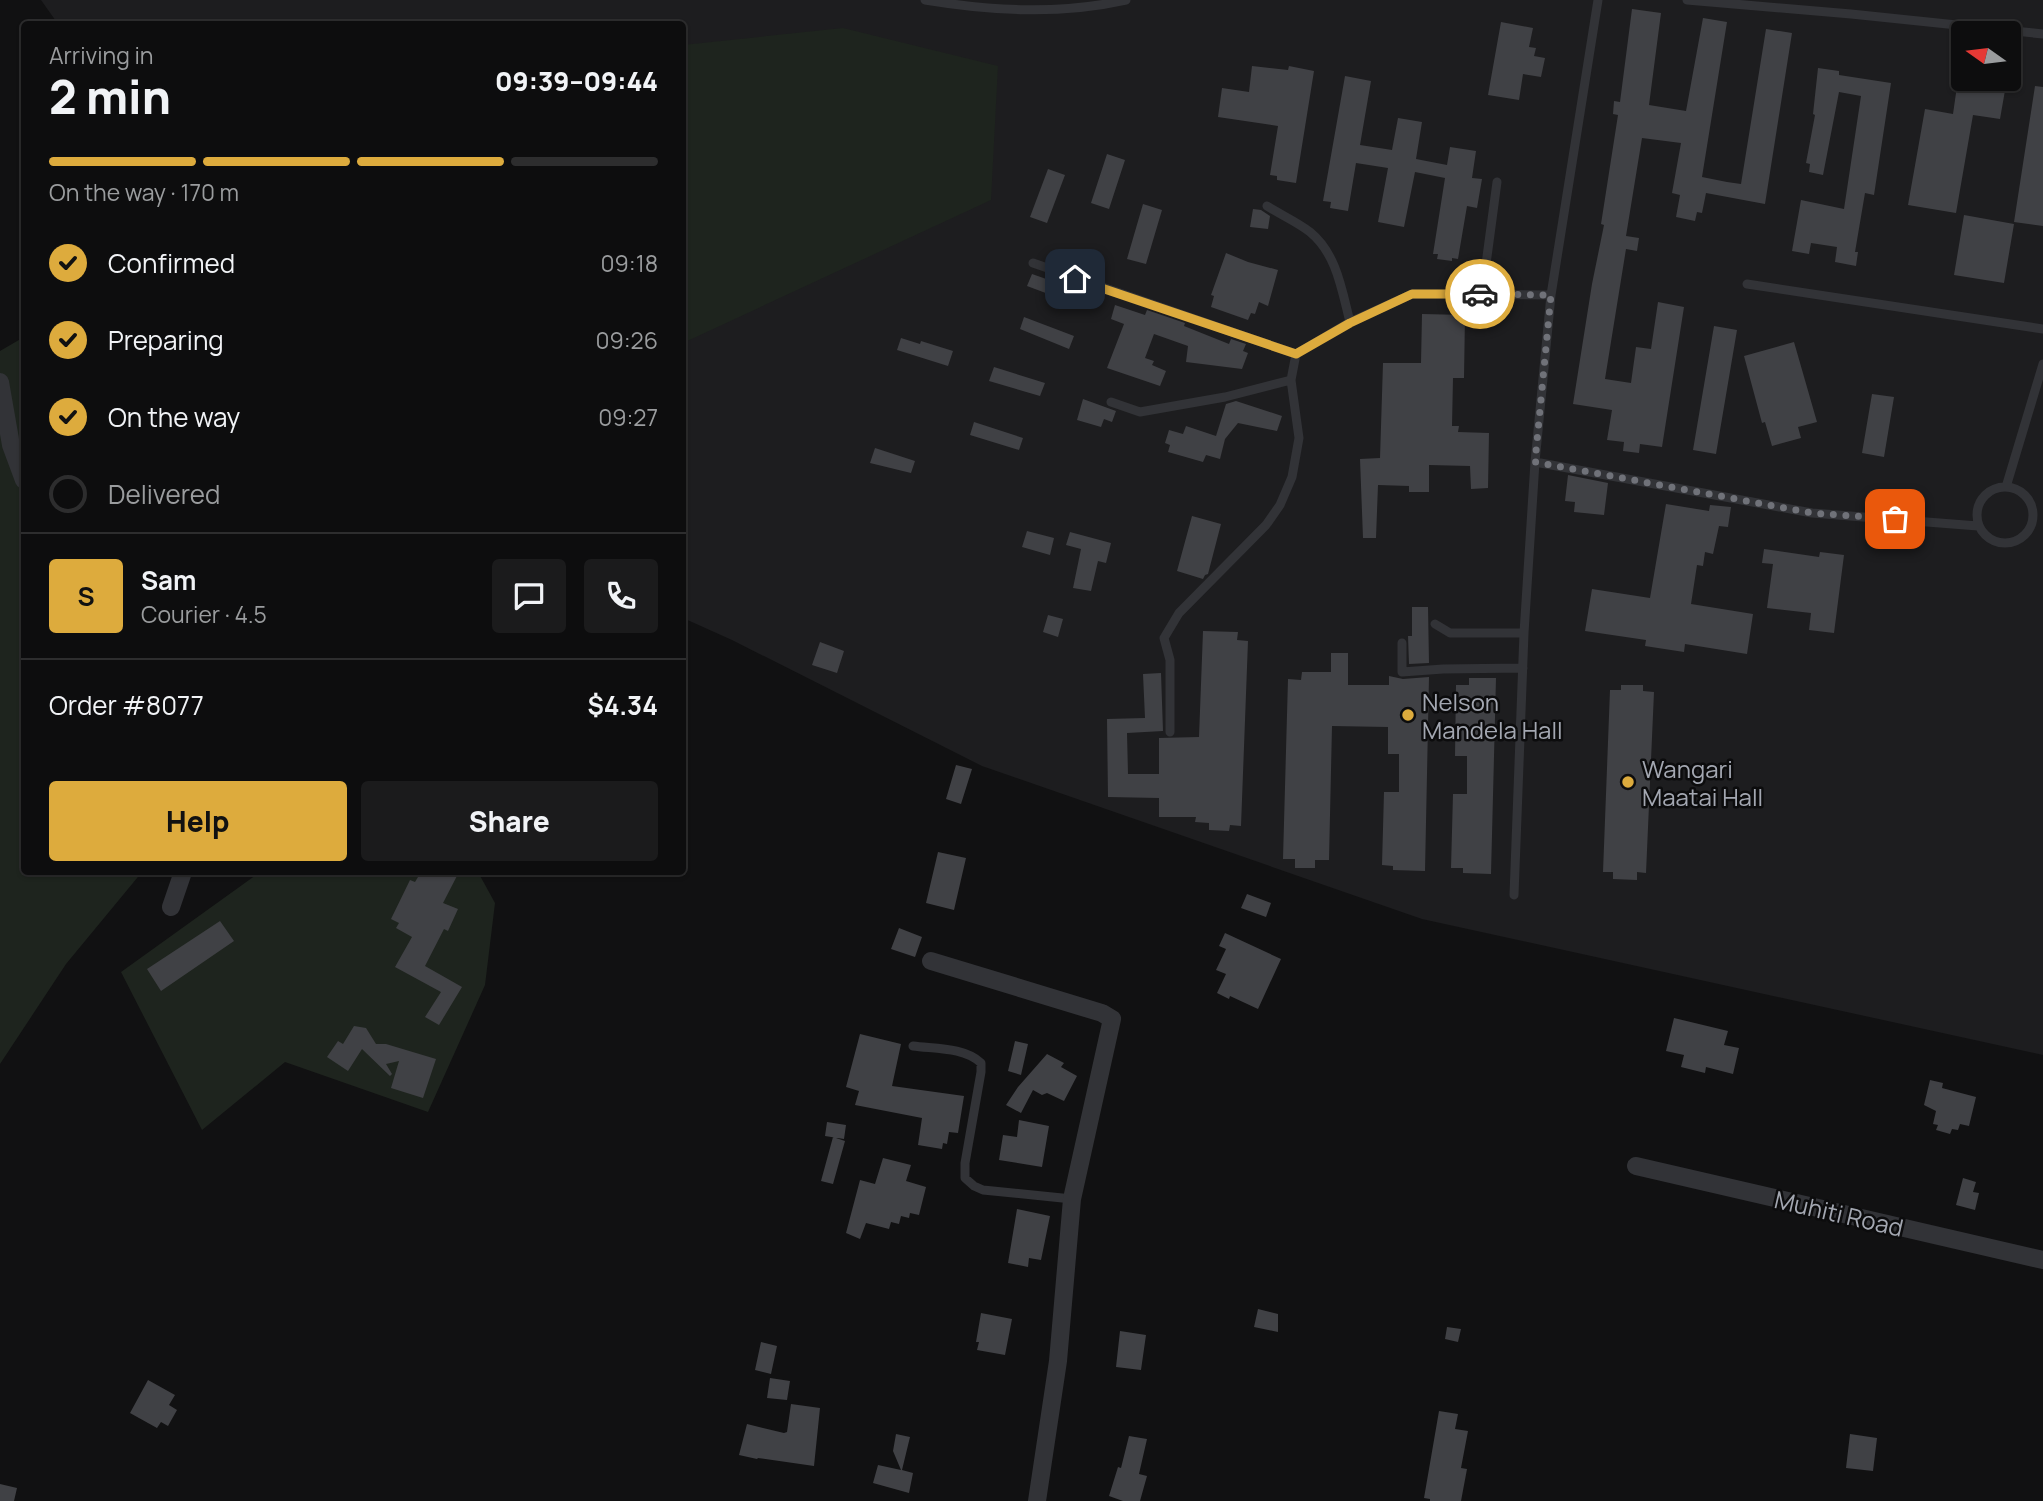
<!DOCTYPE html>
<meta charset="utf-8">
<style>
body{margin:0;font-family:Manrope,sans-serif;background:#1b1b1c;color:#f1f3f6;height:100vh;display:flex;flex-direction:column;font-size:26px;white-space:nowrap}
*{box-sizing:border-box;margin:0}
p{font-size:23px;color:#9a9c9e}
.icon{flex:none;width:38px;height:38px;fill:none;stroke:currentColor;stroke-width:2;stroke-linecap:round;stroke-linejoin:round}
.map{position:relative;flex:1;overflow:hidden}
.drawer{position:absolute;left:21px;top:21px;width:665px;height:854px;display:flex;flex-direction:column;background:#0d0d0e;border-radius:7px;box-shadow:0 2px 5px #0004,0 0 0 2px #2d2d2e}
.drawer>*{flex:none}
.needle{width:46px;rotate:284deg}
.controls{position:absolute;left:1951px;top:21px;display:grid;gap:14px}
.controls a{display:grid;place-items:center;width:70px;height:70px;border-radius:7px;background:#0d0d0e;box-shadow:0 2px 5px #0004,0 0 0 2px #2d2d2e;font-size:35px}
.pin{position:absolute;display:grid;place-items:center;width:60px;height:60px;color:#fff;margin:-30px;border-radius:14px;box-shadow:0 4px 10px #0006}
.courier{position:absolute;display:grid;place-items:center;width:70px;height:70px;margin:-35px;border:5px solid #ddab3d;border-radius:50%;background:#fff;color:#222;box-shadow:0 2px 9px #0007}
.headline em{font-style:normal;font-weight:800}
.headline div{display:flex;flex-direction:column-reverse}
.headline{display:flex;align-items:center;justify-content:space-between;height:119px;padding:0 28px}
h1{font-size:46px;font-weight:800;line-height:52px}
.bar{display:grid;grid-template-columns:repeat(4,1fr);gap:10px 7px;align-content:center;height:84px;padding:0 28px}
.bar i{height:9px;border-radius:5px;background:#2d2d2e}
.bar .active{background:#ddab3d}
.bar p{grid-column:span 4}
.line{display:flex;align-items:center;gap:18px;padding:0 28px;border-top:2px solid #2d2d2e}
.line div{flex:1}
.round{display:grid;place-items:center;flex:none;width:74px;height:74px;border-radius:7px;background:#1b1b1c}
ol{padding:0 28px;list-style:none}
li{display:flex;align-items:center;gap:21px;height:77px}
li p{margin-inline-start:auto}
li .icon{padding:7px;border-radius:50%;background:#ddab3d;color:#111;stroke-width:4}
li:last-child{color:#9a9c9e}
li i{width:38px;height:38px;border:4px solid #2d2d2e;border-radius:50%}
.primary-button{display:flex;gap:14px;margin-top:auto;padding:14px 28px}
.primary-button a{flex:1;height:80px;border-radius:7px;background:#ddab3d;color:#111;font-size:28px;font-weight:800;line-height:80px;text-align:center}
.primary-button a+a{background:#1b1b1c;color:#f1f3f6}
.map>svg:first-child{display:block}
.built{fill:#1d1d1f;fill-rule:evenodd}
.green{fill:#1e241e}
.building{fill:#404145}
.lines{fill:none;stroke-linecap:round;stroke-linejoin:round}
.service{stroke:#323337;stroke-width:9}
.minor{stroke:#323337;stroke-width:18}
.done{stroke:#707279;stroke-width:7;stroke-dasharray:0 12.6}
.route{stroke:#ddab3d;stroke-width:9}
.poi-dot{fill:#ddab3d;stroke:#0c0c0d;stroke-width:2.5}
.labels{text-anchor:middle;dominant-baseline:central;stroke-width:5;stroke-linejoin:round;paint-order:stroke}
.poi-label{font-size:24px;fill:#a3a7b1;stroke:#0c0c0d;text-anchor:start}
.street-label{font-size:24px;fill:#a3a7b1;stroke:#0c0c0d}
</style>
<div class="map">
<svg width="2043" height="1501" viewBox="0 0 2043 1501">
<rect width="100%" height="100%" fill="#111112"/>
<path class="built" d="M41 0H2043V1055L1422 919 982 766 732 640 683 618 682 24H58ZM1964 33H2009V79H1964Z"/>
<path class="green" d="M843 28 998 66 991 200 683 343V45Z
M24 337V872H142L66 964 0 1064V351Z
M260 872H478L495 903 485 985 428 1112 285 1062 202 1130 121 972Z"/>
<path class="building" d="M1632 9 1661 13 1649 105 1686 111 1703 18 1727 22 1702 177 1727 182 1741 184 1766 29 1792 33 1765 204 1706 193 1702 213 1697 212 1695 221 1676 217 1680 195 1672 193 1681 143 1642 138 1626 236 1639 238 1637 251 1626 249 1605 379 1631 383 1636 347 1651 349 1658 302 1684 307 1662 447 1640 444 1639 453 1623 451 1624 442 1607 440 1612 410 1573 404 1592 284 1604 225 1601 224 1618 115 1613 114 1614 101 1620 102Z
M1501 22 1533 28 1529 47 1536 48 1534 56 1545 58 1541 77 1523 74 1519 100 1488 95Z
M1252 66 1288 70 1289 66 1314 71 1296 183 1277 180V176L1270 175 1278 126 1218 117 1222 88 1249 92Z
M1818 68 1839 71V75L1891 83 1874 195 1865 193 1855 252H1858L1856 266 1835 262 1837 247 1811 243 1809 254 1792 251 1801 200 1844 209 1861 96 1839 92 1823 175 1809 172 1810 164 1806 163 1815 115 1813 114Z
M1345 76 1371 81 1360 145 1392 150 1398 118 1422 122 1416 159 1447 165 1450 147 1476 151 1472 178 1482 179 1477 208 1467 206 1458 259 1452 258V261L1437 259 1438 254H1433L1445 178 1415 172 1404 227 1378 222 1388 168 1356 163 1348 211 1330 208 1331 202 1323 201Z
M1958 79H2007L2000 119 1973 115 1956 213 1908 205 1925 109 1953 114Z
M2035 86 2043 87V226L2014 222Z
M1107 154 1125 160 1109 209 1091 203Z
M1048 169 1065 175 1047 223 1030 217Z
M1143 204 1162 210 1146 264 1127 259Z
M1253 209 1261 210 1270 216 1268 229 1250 227Z
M1964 215 2014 224 2004 283 1954 275Z
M1226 253 1248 262 1278 270 1268 306 1259 302 1255 314 1251 313 1248 320 1211 307 1214 296 1211 295Z
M1032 274 1072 288 1067 301 1027 286Z
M1115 305 1145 315 1147 310 1185 323 1184 326 1229 344 1231 339 1246 344 1243 351 1248 353 1242 369 1186 362 1188 346 1154 334 1145 358 1154 361 1152 365 1166 371 1160 386 1107 368 1124 324 1111 319Z
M1422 314 1465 315 1464 378H1453L1452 426H1459L1458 432 1489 433 1488 488 1471 489 1470 466 1429 465V492H1409V486L1378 485 1376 538H1363L1360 459 1380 458 1383 363H1421Z
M1024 317 1074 336 1069 349 1020 329Z
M1714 326 1737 330 1716 454 1693 450Z
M901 338 920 344 921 341 953 351 948 366 897 350Z
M1794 342 1817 422 1798 427 1801 438 1772 446 1765 422 1762 423 1744 356Z
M994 367 1045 383 1040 396 989 381Z
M1872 394 1894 397 1884 457 1862 453Z
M1083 399 1116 411 1112 422 1104 419 1101 427 1077 420Z
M1236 401 1282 416 1277 431 1238 423 1225 439 1220 459 1206 455 1203 462 1168 452 1170 445 1165 443 1169 430 1183 434 1186 426 1216 436 1226 404Z
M974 422 1023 438 1019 450 970 435Z
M875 448 915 461 911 473 870 463Z
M1568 475 1608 483 1604 515 1574 512 1575 502 1565 501Z
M1666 504 1709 511 1710 505 1731 507 1728 527 1719 526 1713 554 1705 552 1703 566 1697 565 1691 604 1753 614 1747 654 1685 644 1684 652 1645 646 1646 640 1585 631 1592 589 1650 598Z
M1192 516 1221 524 1208 574 1205 575 1203 579 1177 571Z
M1027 531 1054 538 1050 555 1022 547Z
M1070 532 1111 543 1106 563 1098 561 1091 591 1073 588 1081 549 1066 545Z
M1764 549 1819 557 1820 552 1844 555 1834 633 1809 630 1811 613 1767 608 1773 564 1762 563Z
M1412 607H1428L1429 663 1409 664 1408 636H1412Z
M1048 615 1063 619 1058 637 1043 632Z
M1203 631 1238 632 1237 640 1248 641 1241 826 1230 825 1229 831 1209 830V823L1195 822 1196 817H1159V798L1108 797 1107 719 1145 718 1143 674 1161 673 1163 731 1127 733 1128 774H1159V738L1199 737Z
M820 642 844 651 837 673 812 665Z
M1331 653H1348V685H1389V676L1403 679 1429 677 1425 871 1393 870V866L1382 865 1384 792H1399V754H1388V727L1332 726 1329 860H1315V868H1295V859H1283L1288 679 1301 680 1302 672H1331Z
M1469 678H1496L1491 874 1463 873V868H1451L1453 794H1467V756H1455L1456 685H1469Z
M1621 685H1643V691L1654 692 1646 873 1637 872V880L1613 879V872H1603L1610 690H1621Z
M956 765 972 769 961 804 946 799Z
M938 852 966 858 954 910 926 903Z
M421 872H459L443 903 458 909 448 931 444 929 425 966 462 987 439 1025 425 1017 441 992 395 967 412 937 396 928 399 923 391 919 410 880 415 882Z
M1247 894 1271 903 1266 917 1241 908Z
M220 921 234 941 161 991 147 969Z
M899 928 922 937 915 957 891 949Z
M1225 933 1281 959 1258 1009 1230 996 1229 999 1217 993 1226 974 1216 970 1226 949 1219 946Z
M1674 1018 1728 1031 1724 1045 1739 1048 1733 1074 1706 1067 1705 1073 1681 1067 1684 1055 1666 1051Z
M354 1026 366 1028 376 1044H386L436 1059 423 1098 391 1088 399 1061 386 1064 392 1074 390 1076 362 1049 348 1071 327 1057 338 1041 343 1044Z
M860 1034 901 1044 892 1086 964 1096 958 1133 949 1132 947 1144 943 1143 942 1149 918 1145 922 1118 855 1105 859 1091 846 1087Z
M1015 1041 1028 1044 1021 1075 1008 1071Z
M1047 1054 1064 1063 1061 1067 1077 1076 1064 1101 1047 1093 1042 1095 1033 1090 1021 1113 1006 1105 1018 1087Z
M1930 1080 1943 1083 1942 1088 1976 1097 1969 1126 1960 1124 1958 1130 1952 1129 1950 1134 1936 1130 1938 1125 1933 1124 1936 1111 1924 1105Z
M1019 1120 1049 1126 1042 1167 999 1160 1003 1135 1017 1137Z
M827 1122 846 1125 844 1139 825 1136Z
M833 1137 845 1141 833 1184 821 1181Z
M883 1158 911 1165 906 1181 926 1187 919 1215 910 1213 909 1218 901 1216 899 1224 891 1222 889 1229 866 1223 860 1239 846 1233 860 1180 875 1184Z
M1963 1178 1976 1182 1973 1192 1979 1193 1975 1210 1956 1205Z
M1017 1209 1050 1216 1041 1260 1029 1258 1028 1267 1008 1263Z
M1258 1309 1278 1314V1332L1254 1327Z
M981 1313 1012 1319 1005 1355 977 1350 979 1342H976Z
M1447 1327 1461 1329 1458 1342 1445 1339Z
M1120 1331 1146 1335 1141 1370 1116 1367Z
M761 1342 777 1346 771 1374 755 1370Z
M770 1378 790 1381 787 1400 767 1398Z
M148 1380 175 1395 169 1405 177 1410 168 1426 161 1422 157 1428 130 1413Z
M791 1404 820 1408 814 1466 758 1458 757 1459 739 1455 747 1424 784 1433 787 1432Z
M1439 1411 1458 1414 1455 1429 1468 1431 1461 1468 1467 1469 1461 1501H1430V1499L1424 1498Z
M896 1434 910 1437 902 1470 913 1473 909 1493 873 1483 878 1465 901 1470 893 1451Z
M1850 1434 1877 1438 1873 1471 1846 1468Z
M1129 1436 1147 1439 1139 1474 1147 1476 1140 1501H1123L1109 1496 1118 1467 1121 1468Z
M0 1484 17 1488 14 1501H0Z"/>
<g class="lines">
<path class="service" d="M925 0C992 11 1059 15 1126 0
M1687 0 1851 14 2043 34
M1267 206C1281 215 1297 222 1310 232 1337 254 1342 291 1350 322
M1033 263 1296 354 1350 322 1412 294 1551 295
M1747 284 2043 329
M1482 294 1497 182
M1111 402 1140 412 1225 397 1291 380
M1535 462 1812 513 1978 526
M1977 515a28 28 0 1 1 56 0a28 28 0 1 1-56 0Z
M2006 487 2043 364
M1435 624 1450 633H1524
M1402 643V672L1443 669 1523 668
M1170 732V660L1164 638 1179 613 1266 525 1280 505 1292 477 1299 438 1291 380 1296 354
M1514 895 1524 633 1535 462 1551 295 1598 0
M913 1046C934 1049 964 1047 981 1063V1072L965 1163V1178L974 1186 983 1190 1072 1199"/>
<path class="minor" d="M0 382 11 445 24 480
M171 907 183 872
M931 961 1102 1013 1112 1019 1072 1199 1058 1361 1037 1501
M1636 1166 2043 1260"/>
</g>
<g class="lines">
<path class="done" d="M1480 294 1551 295 1535 462 1812 513 1895 519"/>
<path class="route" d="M1075 279 1296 354 1350 323 1412 294H1480"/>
</g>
<g class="poi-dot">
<circle cx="1408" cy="715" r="7"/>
<circle cx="1628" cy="782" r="7"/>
</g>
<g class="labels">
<g class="poi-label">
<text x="1422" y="701">Nelson<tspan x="1422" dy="28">Mandela Hall</tspan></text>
<text x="1642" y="768">Wangari<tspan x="1642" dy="28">Maatai Hall</tspan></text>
</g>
<g class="street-label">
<text transform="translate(1839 1213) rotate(13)">Muhiti Road</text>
</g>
</g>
</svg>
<div class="controls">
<a><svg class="needle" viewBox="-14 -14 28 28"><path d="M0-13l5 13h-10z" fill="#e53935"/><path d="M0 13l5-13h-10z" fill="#9a9c9e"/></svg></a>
</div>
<div class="pin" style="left:1895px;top:519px;background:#ea580c"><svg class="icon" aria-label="bag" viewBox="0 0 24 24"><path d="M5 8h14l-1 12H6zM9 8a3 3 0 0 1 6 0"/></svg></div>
<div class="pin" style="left:1075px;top:279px;background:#1f2937"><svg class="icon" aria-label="home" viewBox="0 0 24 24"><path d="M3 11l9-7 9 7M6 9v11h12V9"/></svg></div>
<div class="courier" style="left:1480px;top:294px"><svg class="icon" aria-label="car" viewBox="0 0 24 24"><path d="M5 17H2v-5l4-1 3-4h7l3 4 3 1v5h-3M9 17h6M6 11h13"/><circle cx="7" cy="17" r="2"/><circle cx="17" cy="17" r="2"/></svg></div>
<section class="drawer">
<div class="headline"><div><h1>2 min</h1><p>Arriving in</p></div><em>09:39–09:44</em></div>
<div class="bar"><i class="active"></i><i class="active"></i><i class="active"></i><i></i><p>On the way · 170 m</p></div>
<ol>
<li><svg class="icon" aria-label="check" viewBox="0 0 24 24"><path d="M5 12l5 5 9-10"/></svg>Confirmed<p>09:18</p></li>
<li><svg class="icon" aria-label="check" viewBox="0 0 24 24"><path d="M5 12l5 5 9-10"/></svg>Preparing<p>09:26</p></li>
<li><svg class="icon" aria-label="check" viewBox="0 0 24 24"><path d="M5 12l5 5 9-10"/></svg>On the way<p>09:27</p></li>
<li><i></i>Delivered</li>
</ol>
<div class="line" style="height:126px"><b class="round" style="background:#ddab3d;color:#111">S</b><div><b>Sam</b><p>Courier · 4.5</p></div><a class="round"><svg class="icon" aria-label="chat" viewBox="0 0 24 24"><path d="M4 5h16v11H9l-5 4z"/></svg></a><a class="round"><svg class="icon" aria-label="phone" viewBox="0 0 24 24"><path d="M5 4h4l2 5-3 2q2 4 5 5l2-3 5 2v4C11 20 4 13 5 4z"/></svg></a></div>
<div class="line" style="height:91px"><div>Order #8077</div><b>$4.34</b></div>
<div class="primary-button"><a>Help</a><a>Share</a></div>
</section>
</div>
